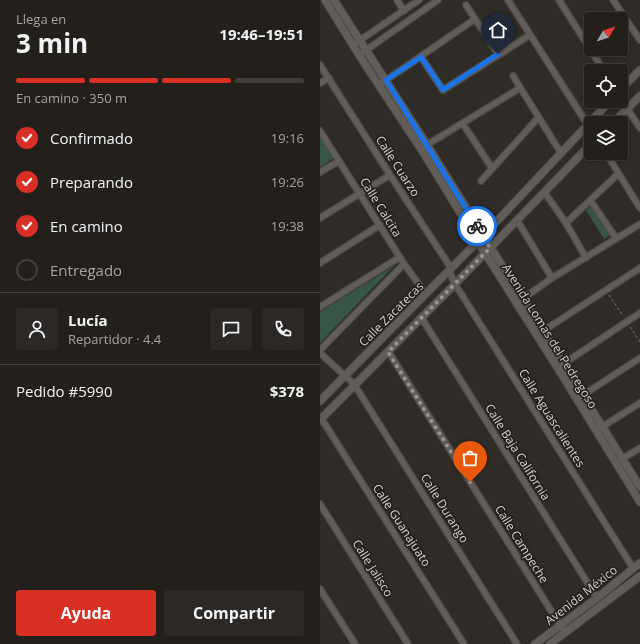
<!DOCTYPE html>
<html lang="es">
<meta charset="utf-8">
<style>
body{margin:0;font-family:"Open Sans",sans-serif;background:#2b2825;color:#f1f3f6;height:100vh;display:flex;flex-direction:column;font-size:15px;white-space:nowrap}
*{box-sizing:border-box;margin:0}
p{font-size:13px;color:#a3a3a3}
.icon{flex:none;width:22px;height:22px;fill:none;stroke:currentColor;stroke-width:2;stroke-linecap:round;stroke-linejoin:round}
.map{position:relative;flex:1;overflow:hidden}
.panel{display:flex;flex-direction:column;background:#23201c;width:320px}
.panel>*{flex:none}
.needle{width:26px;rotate:51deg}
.buttons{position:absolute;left:264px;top:12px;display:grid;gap:8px}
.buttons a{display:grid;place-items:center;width:44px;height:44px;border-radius:4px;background:#23201c;box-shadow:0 2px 6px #0003,0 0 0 1px #403e3b;font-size:20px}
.pin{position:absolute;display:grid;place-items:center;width:34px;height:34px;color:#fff;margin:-41px -17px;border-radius:50% 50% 50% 0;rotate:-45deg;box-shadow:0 0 4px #0007}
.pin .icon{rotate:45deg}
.courier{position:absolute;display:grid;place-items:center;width:40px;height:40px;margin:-20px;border:3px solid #1a73e8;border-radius:50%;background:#fff;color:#222;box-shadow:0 1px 5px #0007}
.overview em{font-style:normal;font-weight:700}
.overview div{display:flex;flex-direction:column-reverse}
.overview{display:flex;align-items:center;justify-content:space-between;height:68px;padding:0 16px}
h1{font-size:26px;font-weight:700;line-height:30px}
.bar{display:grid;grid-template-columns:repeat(4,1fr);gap:6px 4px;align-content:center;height:48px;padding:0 16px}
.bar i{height:5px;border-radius:3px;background:#403e3b}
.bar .active{background:#d93025}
.bar p{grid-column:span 4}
.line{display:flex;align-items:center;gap:10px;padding:0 16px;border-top:1px solid #403e3b}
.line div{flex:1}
.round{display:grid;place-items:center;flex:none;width:42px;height:42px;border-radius:4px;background:#2b2825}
ol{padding:0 16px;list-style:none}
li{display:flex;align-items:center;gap:12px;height:44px}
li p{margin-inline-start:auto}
li .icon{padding:4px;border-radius:50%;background:#d93025;color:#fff;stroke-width:4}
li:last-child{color:#a3a3a3}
li i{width:22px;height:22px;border:2px solid #403e3b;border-radius:50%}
.button{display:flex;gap:8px;margin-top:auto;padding:8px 16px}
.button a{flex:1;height:46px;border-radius:4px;background:#d93025;color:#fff;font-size:16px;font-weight:700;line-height:46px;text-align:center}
.button a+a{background:#2b2825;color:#f1f3f6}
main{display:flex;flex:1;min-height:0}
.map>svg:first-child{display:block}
.green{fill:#385446}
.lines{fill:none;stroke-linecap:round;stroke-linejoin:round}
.minor-casing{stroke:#4c4944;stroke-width:8}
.tertiary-casing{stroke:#4c4944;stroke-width:9}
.path{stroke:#7e7b76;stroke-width:1;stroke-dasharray:3 2;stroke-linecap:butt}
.minor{stroke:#615d58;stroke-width:5.5}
.tertiary{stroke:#615d58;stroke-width:7}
.done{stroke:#9a9793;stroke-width:4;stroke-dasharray:0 7.2}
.route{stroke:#1a73e8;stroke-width:5}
.labels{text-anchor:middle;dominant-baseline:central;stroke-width:3.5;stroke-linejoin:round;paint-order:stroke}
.street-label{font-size:12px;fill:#d3d1cd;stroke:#25221d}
</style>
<main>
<section class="panel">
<div class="overview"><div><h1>3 min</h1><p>Llega en</p></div><em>19:46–19:51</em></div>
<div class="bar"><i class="active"></i><i class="active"></i><i class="active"></i><i></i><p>En camino · 350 m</p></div>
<ol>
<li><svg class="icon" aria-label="check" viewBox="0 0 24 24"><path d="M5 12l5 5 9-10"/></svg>Confirmado<p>19:16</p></li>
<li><svg class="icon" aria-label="check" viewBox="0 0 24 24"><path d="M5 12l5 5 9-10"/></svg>Preparando<p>19:26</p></li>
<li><svg class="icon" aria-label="check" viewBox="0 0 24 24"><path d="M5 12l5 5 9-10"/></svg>En camino<p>19:38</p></li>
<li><i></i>Entregado</li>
</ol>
<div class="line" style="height:72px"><a class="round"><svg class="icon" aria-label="person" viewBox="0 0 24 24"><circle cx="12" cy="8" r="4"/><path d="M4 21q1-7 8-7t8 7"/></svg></a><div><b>Lucía</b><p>Repartidor · 4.4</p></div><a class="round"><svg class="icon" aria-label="chat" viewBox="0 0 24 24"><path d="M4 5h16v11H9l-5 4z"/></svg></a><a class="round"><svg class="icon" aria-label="phone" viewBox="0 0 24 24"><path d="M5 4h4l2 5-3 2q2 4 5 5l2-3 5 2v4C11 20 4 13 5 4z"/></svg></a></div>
<div class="line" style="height:52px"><div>Pedido #5990</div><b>$378</b></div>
<div class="button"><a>Ayuda</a><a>Compartir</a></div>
</section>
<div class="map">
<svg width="320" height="644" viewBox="0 0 320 644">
<rect width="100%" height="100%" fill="#2f2b26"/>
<path class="green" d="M0 137 14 158 0 167Z
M272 206 291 235 284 239 266 210Z
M74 266 0 343V312Z"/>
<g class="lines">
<g class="minor-casing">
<path id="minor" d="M77 0 84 11
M188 0 271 130
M239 0 284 71
M293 0 320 40
M146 5 178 54
M33 45 99 0
M39 55 118 0
M101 57 123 90 210 35
M0 65 70 175 131 268 130 273 135 284 313 568
M193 76 241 153
M0 83 9 78
M59 85 155 19
M301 99 320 128
M143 124 172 168
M0 131 84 264 106 294
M105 146 200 88
M286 153 320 208
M0 172 19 161
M161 181 218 118
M225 193 246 223 266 258
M270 200 296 238
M0 218 70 175
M197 220 232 278
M246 223 298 174
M0 263 60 225
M201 300 232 278 320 224
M0 307 80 257
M101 317 277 598
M223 331 320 268
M0 350 84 264
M68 351 245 633
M0 353 34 384 197 644
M240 366 320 313
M260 397 320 358
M1 418 144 644
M277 430 320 403
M300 460 320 448
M0 504 88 644
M0 589 35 644"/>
</g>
<g class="tertiary-casing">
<path id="tertiary" d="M5 0 39 55 101 149 158 242 237 367 320 502
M14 0 107 145 320 487
M301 89 320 70
M293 123 320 96
M0 401 163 236 290 101
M0 420 135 284 271 144
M215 644 277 598 320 563
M230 644 320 576"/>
</g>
<path class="path" d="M289 295 303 316
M310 327 320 342"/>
<use href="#minor" class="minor"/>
<use href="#tertiary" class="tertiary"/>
</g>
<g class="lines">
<path class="done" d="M150 482 68 352 170 248 157 226"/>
<path class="route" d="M157 226 66 80 101 57 123 90 178 54"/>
</g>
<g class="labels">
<g class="street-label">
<text transform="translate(78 166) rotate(57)">Calle Cuarzo</text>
<text transform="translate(61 207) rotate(58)">Calle Calcita</text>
<text transform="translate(71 314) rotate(-45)">Calle Zacatecas</text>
<text transform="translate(230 336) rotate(58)">Avenida Lomas del Pedregoso</text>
<text transform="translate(232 418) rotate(58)">Calle Aguascalientes</text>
<text transform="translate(198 452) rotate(58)">Calle Baja California</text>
<text transform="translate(125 508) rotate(58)">Calle Durango</text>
<text transform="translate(82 525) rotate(57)">Calle Guanajuato</text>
<text transform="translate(202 544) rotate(58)">Calle Campeche</text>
<text transform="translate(53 568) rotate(58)">Calle Jalisco</text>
<text transform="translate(261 595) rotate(-38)">Avenida México</text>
</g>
</g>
</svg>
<div class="buttons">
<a><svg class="needle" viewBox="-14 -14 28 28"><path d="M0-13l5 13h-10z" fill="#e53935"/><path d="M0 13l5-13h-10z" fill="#a3a3a3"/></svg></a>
<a><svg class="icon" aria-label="locate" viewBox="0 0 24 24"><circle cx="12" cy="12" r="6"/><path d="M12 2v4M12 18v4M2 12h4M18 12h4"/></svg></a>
<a><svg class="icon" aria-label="layers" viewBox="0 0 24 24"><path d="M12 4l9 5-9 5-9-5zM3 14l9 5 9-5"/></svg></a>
</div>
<div class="pin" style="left:150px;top:482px;background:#ea580c"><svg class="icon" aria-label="bag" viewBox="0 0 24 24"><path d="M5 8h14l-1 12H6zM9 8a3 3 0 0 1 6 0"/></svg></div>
<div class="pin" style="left:178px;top:54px;background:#1f2937"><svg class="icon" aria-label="home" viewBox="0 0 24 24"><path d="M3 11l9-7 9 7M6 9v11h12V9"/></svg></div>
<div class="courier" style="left:157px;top:226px"><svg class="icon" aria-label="bike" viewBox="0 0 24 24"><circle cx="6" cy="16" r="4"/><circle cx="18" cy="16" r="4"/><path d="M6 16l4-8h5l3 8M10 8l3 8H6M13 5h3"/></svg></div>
</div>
</main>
